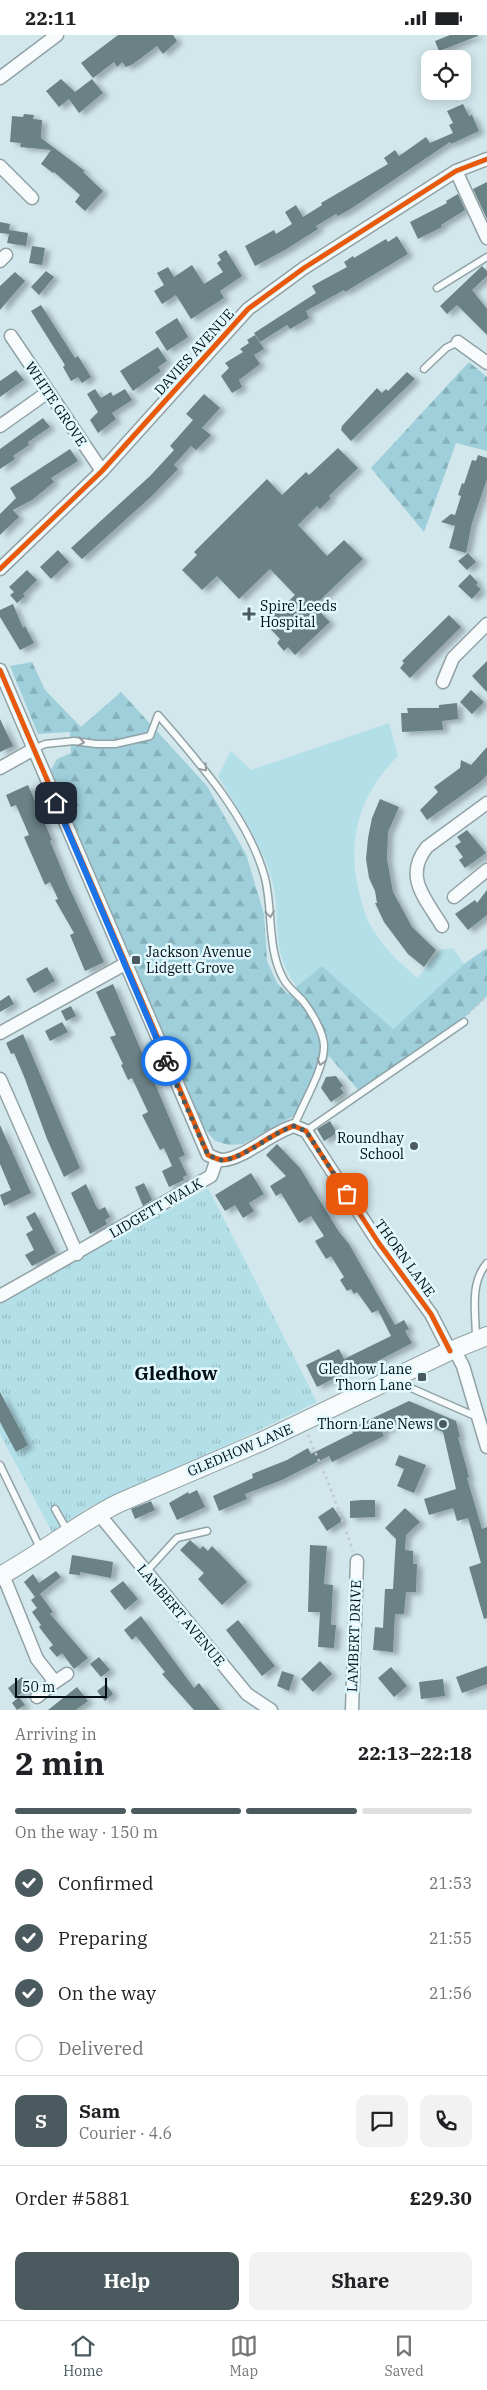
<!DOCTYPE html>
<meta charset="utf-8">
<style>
body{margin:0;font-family:"IBM Plex Serif",serif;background:#f2f2f2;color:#202124;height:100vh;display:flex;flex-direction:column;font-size:19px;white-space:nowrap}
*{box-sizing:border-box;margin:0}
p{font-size:16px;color:#757577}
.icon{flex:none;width:28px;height:28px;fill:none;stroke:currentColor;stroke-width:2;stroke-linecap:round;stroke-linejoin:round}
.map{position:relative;height:1675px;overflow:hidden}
.panel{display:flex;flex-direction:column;background:#fff;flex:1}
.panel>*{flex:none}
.buttons{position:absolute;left:421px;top:15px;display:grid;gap:10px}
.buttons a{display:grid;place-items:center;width:50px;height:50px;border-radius:10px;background:#fff;box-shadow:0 2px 12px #0003;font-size:25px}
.scale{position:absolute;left:15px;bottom:12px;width:92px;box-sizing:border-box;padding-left:5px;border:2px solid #020e11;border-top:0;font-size:14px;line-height:18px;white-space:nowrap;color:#020e11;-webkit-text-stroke:4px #e1f9fe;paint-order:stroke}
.pin{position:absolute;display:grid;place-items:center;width:42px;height:42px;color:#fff;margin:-21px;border-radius:10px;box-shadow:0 2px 8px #0006}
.courier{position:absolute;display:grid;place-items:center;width:50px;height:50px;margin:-25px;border:4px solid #1a73e8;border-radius:50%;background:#fff;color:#222;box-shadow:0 1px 6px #0007}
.summary em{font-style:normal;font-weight:700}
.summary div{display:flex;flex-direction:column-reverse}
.summary{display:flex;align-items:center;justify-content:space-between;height:85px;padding:0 15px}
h1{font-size:32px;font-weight:700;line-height:38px}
.bar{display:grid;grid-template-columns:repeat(4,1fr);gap:8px 5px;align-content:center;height:60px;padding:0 15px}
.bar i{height:6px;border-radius:4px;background:#e0e0e0}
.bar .on{background:#4a5a5e}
.bar p{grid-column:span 4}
.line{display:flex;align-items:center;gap:12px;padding:0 15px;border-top:1px solid #e0e0e0}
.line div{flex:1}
.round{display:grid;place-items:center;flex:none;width:52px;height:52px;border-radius:10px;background:#f2f2f2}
ol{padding:0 15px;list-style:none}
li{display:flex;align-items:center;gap:15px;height:55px}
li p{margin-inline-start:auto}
li .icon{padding:5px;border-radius:50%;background:#4a5a5e;color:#fff;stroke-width:4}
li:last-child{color:#757577}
li i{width:28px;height:28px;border:2px solid #e0e0e0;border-radius:50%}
.action{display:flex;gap:10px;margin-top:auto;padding:10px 15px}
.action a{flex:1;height:58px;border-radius:10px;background:#4a5a5e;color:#fff;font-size:20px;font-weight:700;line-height:58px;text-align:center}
.action a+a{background:#f2f2f2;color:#202124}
.status{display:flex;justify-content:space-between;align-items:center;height:35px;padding:0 25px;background:#fff;direction:ltr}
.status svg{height:14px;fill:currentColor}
.dock{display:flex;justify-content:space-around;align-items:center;height:70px;border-top:1px solid #e0e0e0;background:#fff;font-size:14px;color:#757577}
.dock a{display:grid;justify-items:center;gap:2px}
.dock .on{color:#4a5a5e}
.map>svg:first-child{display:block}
.grass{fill:#b3dfe8}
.forest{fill:url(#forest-firs)}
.park{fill:url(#park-tufts)}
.building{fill:#6b8185;filter:url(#shadow)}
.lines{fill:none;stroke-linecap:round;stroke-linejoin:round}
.lane-casing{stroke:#91a2a6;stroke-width:9}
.street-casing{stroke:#91a2a6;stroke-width:15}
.secondary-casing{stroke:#91a2a6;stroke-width:20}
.path{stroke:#c3c9cb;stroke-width:2.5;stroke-dasharray:2.5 4;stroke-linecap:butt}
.lane{stroke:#f8fbfc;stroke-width:6}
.street{stroke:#f8fbfc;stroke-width:12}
.secondary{stroke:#f8fbfc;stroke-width:18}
.cycleway-casing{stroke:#e1f9fe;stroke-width:8}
.cycleway{stroke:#e8590c;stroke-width:5}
.oneway{stroke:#969c9e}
.done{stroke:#4a5a5e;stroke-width:5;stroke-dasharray:0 9}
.route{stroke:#1a73e8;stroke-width:6}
.poi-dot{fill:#4a5a5e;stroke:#e1f9fe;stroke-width:2}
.labels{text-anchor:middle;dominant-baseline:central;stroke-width:5;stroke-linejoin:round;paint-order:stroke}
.street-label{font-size:14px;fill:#020e11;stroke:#e1f9fe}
.poi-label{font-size:14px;fill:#020e11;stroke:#e1f9fe;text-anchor:end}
.district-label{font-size:19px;font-weight:bold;fill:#020e11;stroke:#e1f9fe}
</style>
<div class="status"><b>22:11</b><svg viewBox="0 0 49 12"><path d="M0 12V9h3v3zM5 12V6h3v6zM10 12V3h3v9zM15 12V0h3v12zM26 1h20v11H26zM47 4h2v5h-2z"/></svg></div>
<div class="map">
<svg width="487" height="1675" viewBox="0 0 487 1675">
<defs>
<pattern id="forest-firs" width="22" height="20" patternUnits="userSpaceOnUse" patternTransform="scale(1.25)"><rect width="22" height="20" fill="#9ecfda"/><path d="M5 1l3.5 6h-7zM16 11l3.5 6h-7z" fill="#86b1ba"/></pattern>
<pattern id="park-tufts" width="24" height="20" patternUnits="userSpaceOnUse" patternTransform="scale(1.25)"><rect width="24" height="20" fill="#b3dfe8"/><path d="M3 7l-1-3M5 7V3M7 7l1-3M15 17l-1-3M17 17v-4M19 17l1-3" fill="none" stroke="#98bec6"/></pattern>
<filter id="shadow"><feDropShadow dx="5.5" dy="3" stdDeviation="2.5" flood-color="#0004"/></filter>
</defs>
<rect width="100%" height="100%" fill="#d1e7ec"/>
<path class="grass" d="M389 688 398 721C360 758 346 805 359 857 362 869 365 882 372 893 384 913 400 929 418 943L439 915 453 913 464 929 393 994 322 931 297 952C267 911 284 885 271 842 260 806 237 772 218 741L231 716 251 735Z"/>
<path class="forest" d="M469 327 487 342V416L456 408 424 497 371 433Z
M32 627 45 655 81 692 121 657 207 751 246 819 264 879 267 926 277 948 288 959 322 931 393 994 464 929 487 913V961L462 985 359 1056 329 1021 305 1075 243 1109 229 1110 215 1106 204 1093 51 735 57 724 71 718 70 697 38 699 10 631Z"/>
<path class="park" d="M208 1153 317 1367 240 1404 89 1472 52 1497 0 1399V1268Z"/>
<path class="building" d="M118 0H173L177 6 163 19 157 11 133 29 126 32 122 27 117 32 114 27 93 43 81 28Z
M450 0H478V1L439 16 435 6Z
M61 44 75 57 92 44 103 58 79 78 69 64 59 72 46 56Z
M463 69 469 81 472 80 479 96 451 109 450 107 352 173 338 181 336 179 316 191 318 194 285 215 255 231 245 211 274 195 276 199 292 189 285 177 296 170 303 182 322 170 321 168 388 129 384 123 395 115 399 121 426 102 430 108 453 98 449 90 453 88 447 76Z
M24 79 34 80 33 84 42 85 41 103 85 136 83 137 103 156 85 176 75 167 80 160 54 137 53 138 41 129 51 115 20 112 21 108 10 107 12 81 23 82Z
M487 147V184L473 154Z
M458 159 465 175 441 190 442 192 418 204 410 187 447 168 446 166Z
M0 187 10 189 9 195 28 198 26 211 7 208 9 199 0 198Z
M397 201 408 219 345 257 344 255 306 276 309 283 290 294 287 290 260 307 254 298 316 258 312 251 347 232 344 227 353 221 354 223 386 204 388 207Z
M32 211 45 213 42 230 29 228Z
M226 215 242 241 220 256 224 263 191 284 176 260 162 269 154 256 164 250 157 238 168 232 174 242 192 230 204 249 223 237 217 228 221 225 218 220Z
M482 231 487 236V241L472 255 487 274V300L457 270 447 279 440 271Z
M46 236 54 242 39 260 31 252Z
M15 237 25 246 0 275V251Z
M41 270 75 323 78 321 91 342 82 348 78 342 71 346 63 332 65 330 31 276Z
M177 283 188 302 167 316 155 297Z
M255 300 264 314 254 320 260 329 239 345 242 352 232 358 221 341 229 333 225 328 243 317 240 314 249 308 247 305Z
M158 312 167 326 158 332 161 336 133 356 120 336Z
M16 335 24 345 0 362V346Z
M407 337 415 344 351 406 341 395 342 391 377 353 382 358 386 354 388 356Z
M95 354 101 363 111 357 113 361 125 354 132 365 112 378 116 384 98 398 90 385 98 377 87 359Z
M204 359 220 373 202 393 211 400 196 415 191 411 174 430 178 434 153 460 82 524 71 513 150 441 174 415 170 411 193 385 186 379Z
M43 383 50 392 28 407 29 410 13 421 15 424 0 434V414Z
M338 413 358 433 329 461 331 463 320 474 317 471 298 490 327 521 344 505 363 524 314 571 330 587 295 620 288 612 284 616 277 608 280 604 261 584 273 572 277 577 295 560 270 534 239 564 217 541 202 555 182 535 197 520 194 517 267 444 282 460 306 437 309 440Z
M70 414 78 426 51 443 54 447 32 465 13 475 19 482 0 500V479L16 463 10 453Z
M478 420 487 423V444L472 488 466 518 449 513 455 491 441 487 451 479 455 480 461 461 458 460 462 448 464 449 472 425 476 426Z
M58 515 69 527 51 544 40 532Z
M468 518 476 527 467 535 458 526Z
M27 535 37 545 23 559 25 561 17 568 10 560 14 557 9 552Z
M470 539 478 548 476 550 481 554 472 564 458 551Z
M13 569 23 593 25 591 34 608 20 615 0 582V575Z
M449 580 461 592 410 643 400 633 404 628 402 626Z
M487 626V657L472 641Z
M471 655 484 667 472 679 460 667Z
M457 668 458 684 442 686 443 695 402 697 401 678H408L407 673H439V670Z
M0 684 13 711 0 717Z
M487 712V740L479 748 427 785 420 775 438 757 434 752 460 733 461 725 471 730Z
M28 750 52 805 50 806 68 850 104 927 85 936 70 900 74 898 55 865 58 864 50 847 45 850 24 802 29 800 16 770 11 772 6 760Z
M380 764 399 772 388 797 387 824 393 857 412 892 436 915 424 932 408 919 384 887 375 868H377L375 856 369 843 366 824 368 803 372 783Z
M467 795 486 818 465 833 459 825 463 822 455 811 461 807 457 802Z
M487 855V880L468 895 455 879 475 865 477 868Z
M47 932 55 946 34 958 26 944Z
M113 949 185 1120 179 1123 187 1140 183 1142 184 1145 169 1152 162 1136 172 1131 164 1113 160 1115 142 1080 148 1077 132 1043 128 1045 121 1030 123 1029 110 1002 116 1000 96 957Z
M9 960 14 969 0 977V966Z
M71 971 76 981 66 986 61 976Z
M62 987 68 997 50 1006 45 996Z
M23 999 80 1133 64 1142 47 1104 25 1044 14 1018 11 1019 6 1008Z
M336 1041 343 1051 340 1053 344 1058 331 1067 321 1053 326 1042Z
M330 1086 337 1098 324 1106 317 1094Z
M0 1090 31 1158 4 1171 0 1160 11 1155 0 1129Z
M277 1109 300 1133 339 1197 349 1209 395 1290 404 1285 409 1294 405 1296 412 1308 361 1335 358 1331 317 1352 306 1330 339 1314 344 1324 391 1301 378 1275 372 1278 357 1257 354 1259 351 1254 347 1256 340 1245 344 1242 331 1221 326 1224 315 1206 324 1201 311 1181 299 1188 281 1158 276 1161 270 1151 286 1141 266 1120Z
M251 1138 264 1159 249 1168 254 1176 243 1183 235 1170 225 1176 215 1160Z
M144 1148 152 1165 143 1171 135 1152Z
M86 1149 96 1171 99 1175 105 1172 110 1182 105 1185 107 1189 90 1199 71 1158Z
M35 1177 56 1218 32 1231 25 1220 34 1215 26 1199 33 1195 26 1182Z
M0 1357 28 1410 16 1417 0 1387Z
M409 1366 456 1386 460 1402H458L469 1442 467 1443 482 1494 487 1492V1583L484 1584 469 1532 481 1528 468 1483 457 1486 453 1473 429 1480 424 1464 456 1454 443 1397 410 1383 382 1397 384 1401 332 1427 329 1421 282 1445 245 1459 247 1464 219 1476 213 1461 253 1443 252 1439 287 1425 308 1413 311 1419 353 1398 351 1395 358 1390Z
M399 1420 426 1430 414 1458 397 1451 404 1434 395 1430Z
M197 1455 205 1472 177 1485 169 1468 188 1457 189 1459Z
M362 1465H375V1482L350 1483V1466Z
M151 1466 155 1475 135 1484 131 1474Z
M333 1472 342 1486 327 1496 318 1482Z
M405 1473 420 1487 406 1500 405 1515 413 1516V1529H417L416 1557H406L404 1579H395L393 1617 373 1615 375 1592 383 1593 385 1554H393L396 1504 385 1493Z
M190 1505 200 1514 203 1511 208 1516 212 1511 247 1547 222 1570 198 1544 204 1538 180 1515Z
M310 1510 327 1511 324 1549 333 1550 331 1590H336L334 1613 318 1612 320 1577H308Z
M72 1520 113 1527 111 1543 80 1537V1540L69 1539Z
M56 1536 61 1542 40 1559 53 1577 50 1579 88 1623 74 1634 62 1618 57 1622 49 1613 53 1610 39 1592 41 1590 32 1577 37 1573 31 1565 35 1562 24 1547 33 1539 39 1548Z
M123 1546 138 1564 125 1575 110 1556Z
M141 1581 194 1653 199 1648 220 1675H194L162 1639 165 1637 136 1601 132 1605 124 1595Z
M238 1585 275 1631 262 1641 226 1595Z
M99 1622 110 1635 101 1642 90 1629Z
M320 1626 332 1639 313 1657 301 1644Z
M487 1631V1649L462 1658 456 1642Z
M391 1632 407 1651 394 1662 378 1643Z
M282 1636 294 1640 289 1656 277 1651Z
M22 1642 29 1652 15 1663 8 1653Z
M443 1644 445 1661 421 1664 419 1647Z
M106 1649 113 1659 105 1666 97 1656Z
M77 1652 88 1666 76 1675H48Z
M19 1662 25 1670 17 1675 12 1668Z"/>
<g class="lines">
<g class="lane-casing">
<path id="lane" d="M437 253 487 222
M424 334 446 313 458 307
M34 714 45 709 74 706 96 709H115L150 701 158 680C198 726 249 783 265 843 273 875 267 914 283 943 287 952 297 959 303 966 311 976 323 996 324 1010 325 1033 303 1068 294 1091
M306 1096 464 987
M476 1304C476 1278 469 1249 487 1228
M395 1346 477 1382
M0 1430 41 1515
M55 1474 68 1497
M146 1537 177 1503 207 1496"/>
</g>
<g class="street-casing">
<path id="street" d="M0 43 57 0
M0 131 32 163
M456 136 487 203
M0 226 6 220
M11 301 102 436
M458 307 487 328
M0 391 48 357
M0 534 102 436 248 274 304 233 456 136 487 124
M0 635 208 1120C213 1122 218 1125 223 1125 243 1124 272 1097 294 1091L306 1096 378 1207 431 1279 450 1316
M443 647 453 623 487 589
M0 733 34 714
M454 862 487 835
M442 891C426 864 403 842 427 812L487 768
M0 998 125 929
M0 1044 77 1219
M0 1261 211 1141 217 1124
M454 1314 463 1331 487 1412
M98 1478 247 1659 271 1675
M3 1540 37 1624 55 1647 37 1662
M55 1647 67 1639
M352 1675 357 1526"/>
</g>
<g class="secondary-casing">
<path id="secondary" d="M0 1541C41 1519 78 1488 119 1468L265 1405 450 1316 487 1301"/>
</g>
<path class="path" d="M468 979 487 961
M308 1400 332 1457 353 1516"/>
<use href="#lane" class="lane"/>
<use href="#street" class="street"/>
<use href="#secondary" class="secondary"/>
<g class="cycleway-casing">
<path id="cycleway" d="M0 534 102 436 248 274 304 233 456 136 487 124
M0 635 208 1120C213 1122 218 1125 223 1125 243 1124 272 1097 294 1091L306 1096 378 1207 431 1279 450 1316"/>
</g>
<use href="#cycleway" class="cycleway"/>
</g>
<defs><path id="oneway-chevron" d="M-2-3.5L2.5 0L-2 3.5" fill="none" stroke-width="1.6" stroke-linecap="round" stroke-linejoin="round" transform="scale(1.25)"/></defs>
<g class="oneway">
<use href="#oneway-chevron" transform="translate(81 707) rotate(8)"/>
<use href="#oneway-chevron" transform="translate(204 733) rotate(49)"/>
<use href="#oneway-chevron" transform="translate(270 879) rotate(83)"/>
<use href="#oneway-chevron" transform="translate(321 1027) rotate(107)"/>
</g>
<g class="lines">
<path class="done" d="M166 1026 208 1120C213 1122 217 1125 223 1125 244 1124 272 1097 294 1091L306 1096 347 1159"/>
<path class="route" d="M56 768 166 1026"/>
</g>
<g class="poi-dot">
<path d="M246.5 571.5h5v5h5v5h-5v5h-5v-5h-5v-5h5z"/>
<rect x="131" y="920" width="10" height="10" rx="2.5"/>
<circle cx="414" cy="1111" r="5"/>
<rect x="417" y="1337" width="10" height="10" rx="2.5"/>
<circle cx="443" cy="1389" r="5"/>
</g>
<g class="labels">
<g class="street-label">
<text transform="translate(194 317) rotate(-48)">DAVIES AVENUE</text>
<text transform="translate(56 369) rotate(56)">WHITE GROVE</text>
<text transform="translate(156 1173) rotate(-30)">LIDGETT WALK</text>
<text transform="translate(405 1223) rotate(54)">THORN LANE</text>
<text transform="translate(240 1415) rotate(-23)">GLEDHOW LANE</text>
<text transform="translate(181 1580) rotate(50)">LAMBERT AVENUE</text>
<text transform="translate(354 1601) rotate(-88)">LAMBERT DRIVE</text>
</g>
<g class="poi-label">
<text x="260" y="571" text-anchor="start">Spire Leeds<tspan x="260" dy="16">Hospital</tspan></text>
<text x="146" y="917" text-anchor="start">Jackson Avenue<tspan x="146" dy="16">Lidgett Grove</tspan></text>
<text x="404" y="1103">Roundhay<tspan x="404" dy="16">School</tspan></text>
<text x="412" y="1334">Gledhow Lane<tspan x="412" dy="16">Thorn Lane</tspan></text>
<text x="433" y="1389">Thorn Lane News</text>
</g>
<g class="district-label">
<text x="176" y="1338">Gledhow</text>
</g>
</g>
</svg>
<div class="buttons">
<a><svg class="icon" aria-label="locate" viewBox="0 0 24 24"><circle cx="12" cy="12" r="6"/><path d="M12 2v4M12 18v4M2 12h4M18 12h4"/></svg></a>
</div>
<div class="scale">50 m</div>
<div class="pin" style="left:347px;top:1159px;background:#ea580c"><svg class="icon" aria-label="bag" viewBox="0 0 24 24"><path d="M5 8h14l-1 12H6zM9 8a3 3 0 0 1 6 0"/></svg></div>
<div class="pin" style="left:56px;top:768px;background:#1f2937"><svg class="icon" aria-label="home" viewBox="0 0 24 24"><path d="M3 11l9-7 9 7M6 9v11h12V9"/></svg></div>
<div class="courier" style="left:166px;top:1026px"><svg class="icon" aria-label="bike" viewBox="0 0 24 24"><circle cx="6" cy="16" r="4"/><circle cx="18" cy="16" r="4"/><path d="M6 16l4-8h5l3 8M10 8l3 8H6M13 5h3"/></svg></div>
</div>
<section class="panel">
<div class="summary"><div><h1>2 min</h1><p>Arriving in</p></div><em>22:13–22:18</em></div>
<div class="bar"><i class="on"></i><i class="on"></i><i class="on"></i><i></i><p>On the way · 150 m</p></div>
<ol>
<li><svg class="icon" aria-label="check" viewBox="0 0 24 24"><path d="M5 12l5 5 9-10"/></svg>Confirmed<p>21:53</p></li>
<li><svg class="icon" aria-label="check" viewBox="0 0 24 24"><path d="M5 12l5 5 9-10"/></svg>Preparing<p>21:55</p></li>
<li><svg class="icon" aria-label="check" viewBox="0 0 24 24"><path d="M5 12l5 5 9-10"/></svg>On the way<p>21:56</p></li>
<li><i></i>Delivered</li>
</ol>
<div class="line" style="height:90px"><b class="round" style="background:#4a5a5e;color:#fff">S</b><div><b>Sam</b><p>Courier · 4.6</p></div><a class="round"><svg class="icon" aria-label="chat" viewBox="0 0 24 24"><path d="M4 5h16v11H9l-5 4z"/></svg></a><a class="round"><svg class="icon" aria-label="phone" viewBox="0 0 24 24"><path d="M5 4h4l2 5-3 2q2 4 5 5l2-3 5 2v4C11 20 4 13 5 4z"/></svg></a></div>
<div class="line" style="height:65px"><div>Order #5881</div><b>£29.30</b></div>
<div class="action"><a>Help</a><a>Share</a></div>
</section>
<nav class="dock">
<a class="on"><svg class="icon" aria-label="home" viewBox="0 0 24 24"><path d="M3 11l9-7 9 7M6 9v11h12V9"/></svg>Home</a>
<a><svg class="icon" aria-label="map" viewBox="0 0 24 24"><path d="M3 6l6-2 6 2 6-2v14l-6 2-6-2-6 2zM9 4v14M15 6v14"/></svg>Map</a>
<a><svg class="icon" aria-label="saved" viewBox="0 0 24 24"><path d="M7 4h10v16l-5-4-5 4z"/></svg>Saved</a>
</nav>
